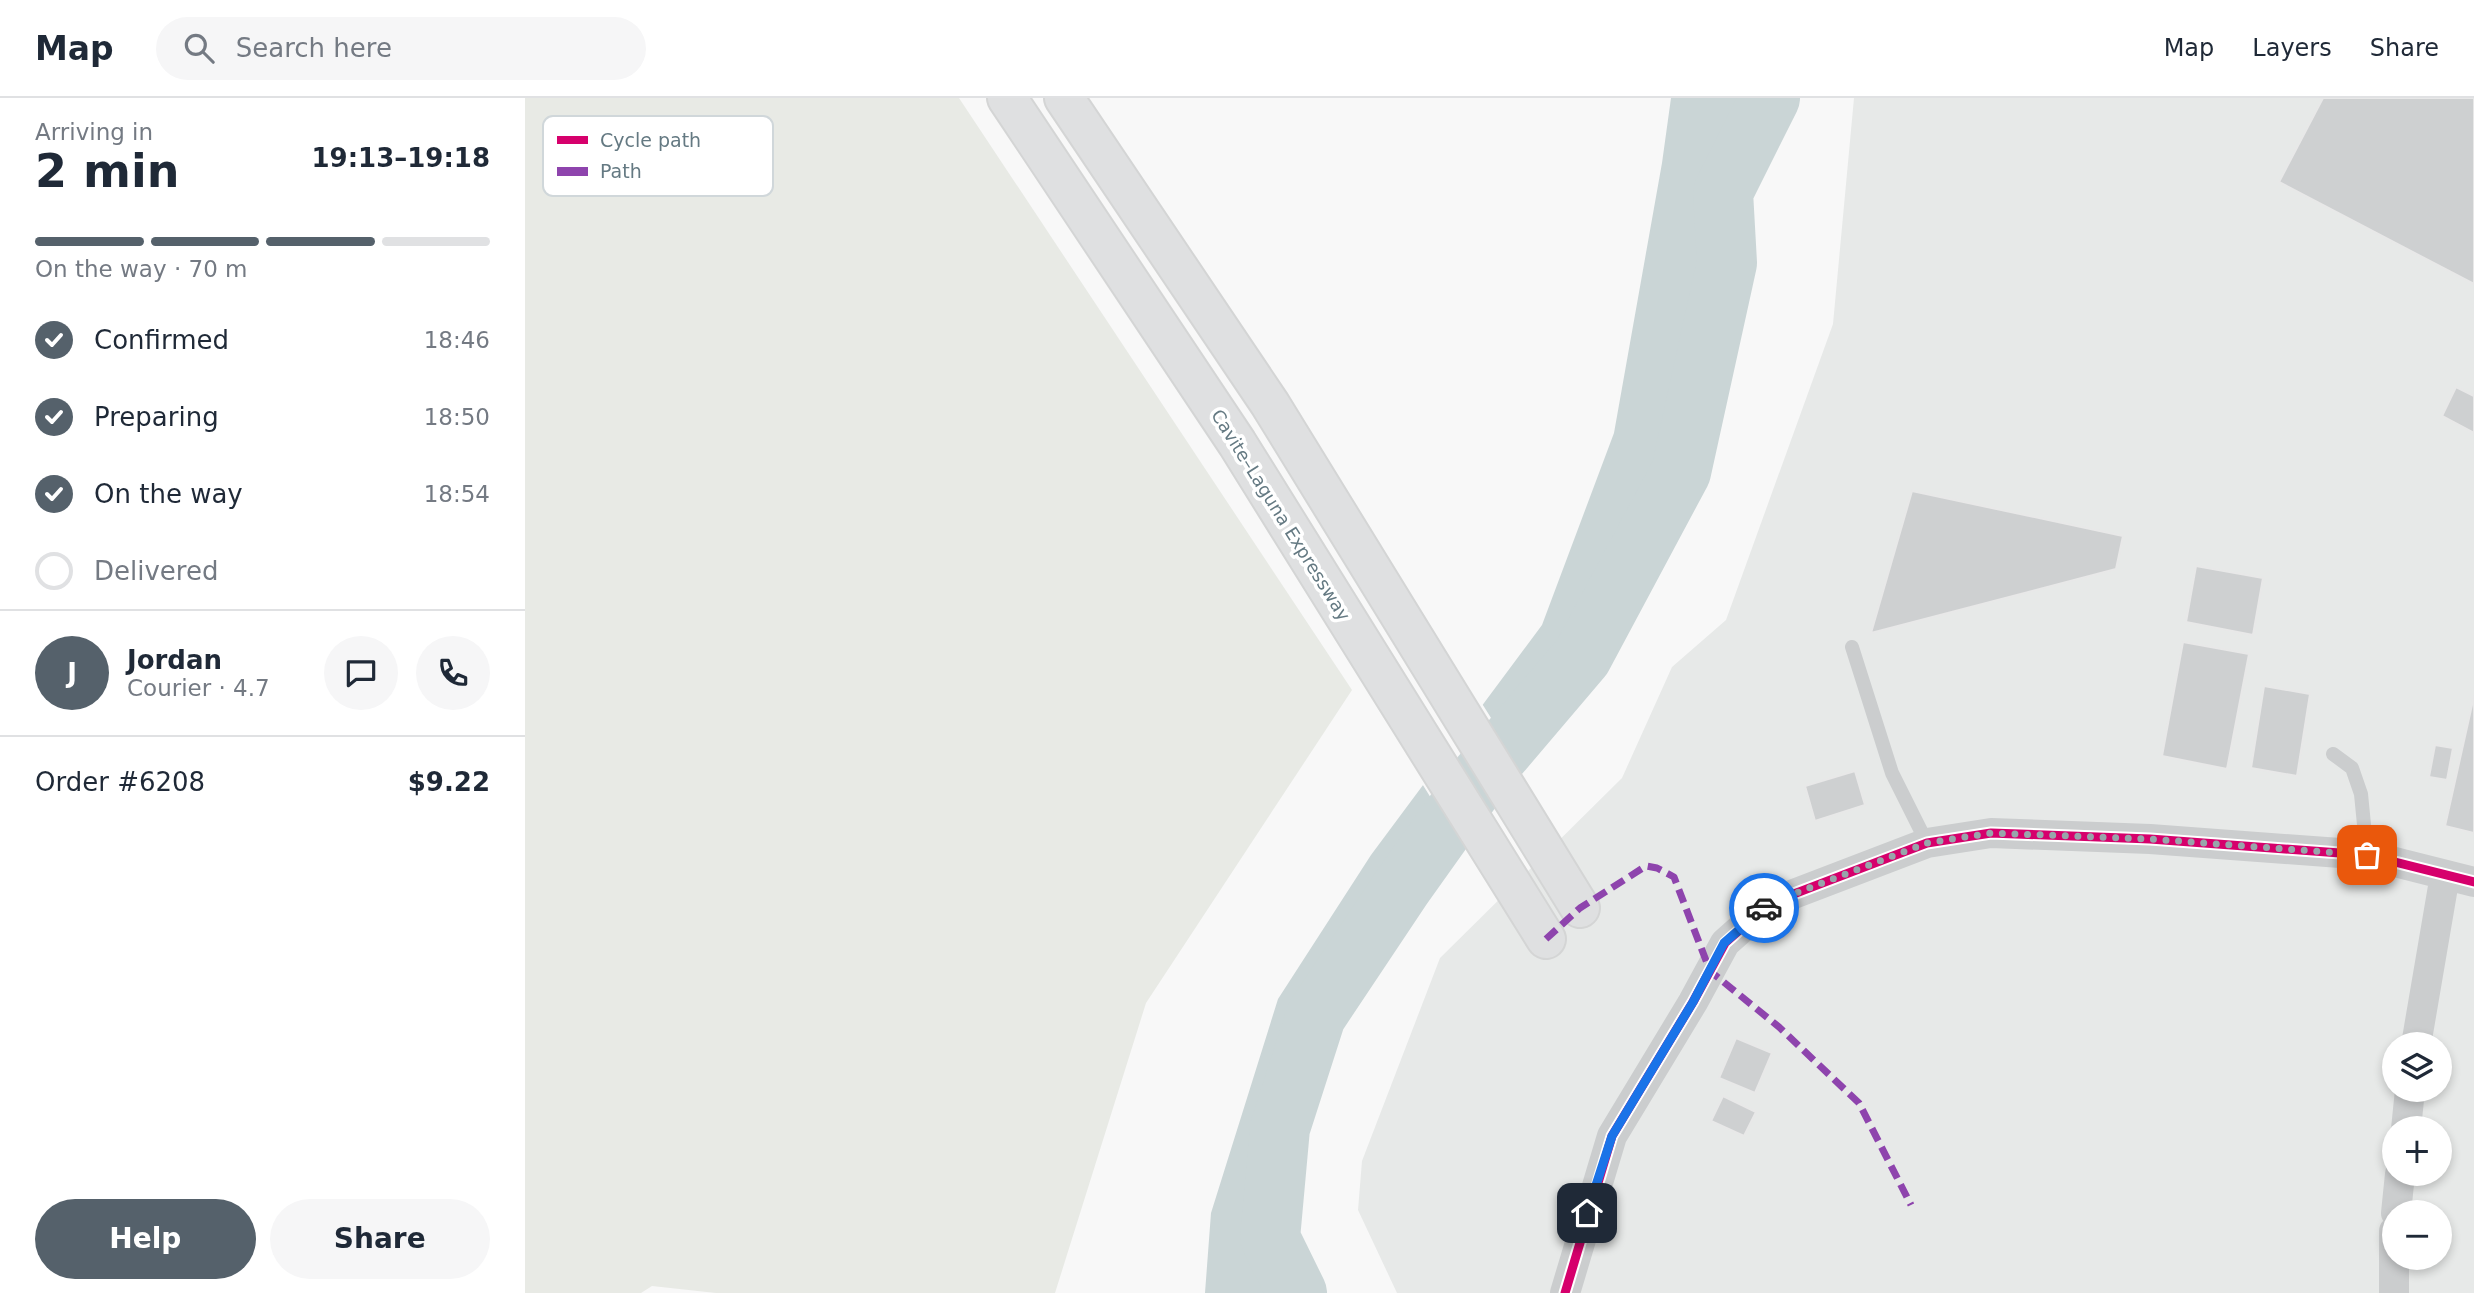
<!DOCTYPE html>
<meta charset="utf-8">
<style>
body{margin:0;font-family:"DejaVu Sans",sans-serif;background:#f6f6f7;color:#1f2937;height:100vh;display:flex;flex-direction:column;font-size:26px;white-space:nowrap}
*{box-sizing:border-box;margin:0}
p{font-size:23px;color:#747a83}
.icon{flex:none;width:38px;height:38px;fill:none;stroke:currentColor;stroke-width:2;stroke-linecap:round;stroke-linejoin:round}
.map{position:relative;flex:1;overflow:hidden}
.details{display:flex;flex-direction:column;background:#fff;width:525px}
.details>*{flex:none}
.fabs{position:absolute;left:1857px;top:934px;display:grid;gap:14px}
.fabs a{display:grid;place-items:center;width:70px;height:70px;border-radius:50%;background:#fff;box-shadow:0 4px 10px #0003;font-size:35px}
.pin{position:absolute;display:grid;place-items:center;width:60px;height:60px;color:#fff;margin:-30px;border-radius:14px;box-shadow:0 4px 10px #0006}
.courier{position:absolute;display:grid;place-items:center;width:70px;height:70px;margin:-35px;border:5px solid #1a73e8;border-radius:50%;background:#fff;color:#222;box-shadow:0 2px 9px #0007}
.headline em{font-style:normal;font-weight:700}
.headline div{display:flex;flex-direction:column-reverse}
.headline{display:flex;align-items:center;justify-content:space-between;height:119px;padding:0 35px}
h1{font-size:46px;font-weight:700;line-height:52px}
.bar{display:grid;grid-template-columns:repeat(4,1fr);gap:10px 7px;align-content:center;height:84px;padding:0 35px}
.bar i{height:9px;border-radius:5px;background:#e0e1e3}
.bar .active{background:#55616b}
.bar p{grid-column:span 4}
.line{display:flex;align-items:center;gap:18px;padding:0 35px;border-top:2px solid #e0e1e3}
.line div{flex:1}
.round{display:grid;place-items:center;flex:none;width:74px;height:74px;border-radius:37px;background:#f6f6f7}
ol{padding:0 35px;list-style:none}
li{display:flex;align-items:center;gap:21px;height:77px}
li p{margin-inline-start:auto}
li .icon{padding:7px;border-radius:50%;background:#55616b;color:#fff;stroke-width:4}
li:last-child{color:#747a83}
li i{width:38px;height:38px;border:4px solid #e0e1e3;border-radius:50%}
.primary-button{display:flex;gap:14px;margin-top:auto;padding:14px 35px}
.primary-button a{flex:1;height:80px;border-radius:42px;background:#55616b;color:#fff;font-size:28px;font-weight:700;line-height:80px;text-align:center}
.primary-button a+a{background:#f6f6f7;color:#1f2937}
header{display:flex;align-items:center;gap:42px;box-sizing:border-box;height:98px;padding:0 35px;background:#fff;border-bottom:2px solid #e0e1e3}
header strong{font-size:33px}
nav{display:flex;gap:38px;margin-inline-start:auto;font-size:24px}
.search{width:490px;height:63px;background:#f6f6f7;display:flex;align-items:center;gap:18px;box-sizing:border-box;padding:0 24px;border-radius:38px;color:#747a83;font-size:26px}
main{display:flex;flex:1;min-height:0}
.map>svg:first-child{display:block}
.built{fill:#e7e9e8;fill-rule:evenodd}
.green{fill:#e8eae5}
.water{fill:#cad5d6}
.pier{fill:#f8f8f8}
.lines{fill:none;stroke-linecap:round;stroke-linejoin:round}
.river{stroke:#cad5d6;stroke-width:60}
.building{fill:#ced0d1;stroke:#e8e8e8;stroke-width:2}
.motorway-casing{stroke:#d4d5d5;stroke-width:42}
.service{stroke:#cbcdce;stroke-width:14}
.minor{stroke:#cbcdce;stroke-width:30}
.motorway{stroke:#dfe0e1;stroke-width:38}
.quiet{stroke:#8e44ad;stroke-width:7;stroke-dasharray:14 7;stroke-linecap:butt}
.cycleway-casing{stroke:#fff;stroke-width:13}
.cycleway{stroke:#d6006c;stroke-width:9}
.done{stroke:#98a5ab;stroke-width:7;stroke-dasharray:0 12.6}
.route{stroke:#1a73e8;stroke-width:9}
.labels{text-anchor:middle;dominant-baseline:central;stroke-width:7;stroke-linejoin:round;paint-order:stroke}
.street-label{font-size:18px;fill:#647982;stroke:#fff}
.key{fill:#fff;stroke:#d0d7da;stroke-width:2}
.key-label{font-size:19px;fill:#647982}
</style>
<header>
<strong>Map</strong>
<div class="search"><svg class="icon" aria-label="search" viewBox="0 0 24 24"><circle cx="10" cy="10" r="6"/><path d="M15 15l6 6"/></svg>Search here</div>
<nav><a>Map</a><a>Layers</a><a>Share</a></nav>
</header>
<main>
<section class="details">
<div class="headline"><div><h1>2 min</h1><p>Arriving in</p></div><em>19:13–19:18</em></div>
<div class="bar"><i class="active"></i><i class="active"></i><i class="active"></i><i></i><p>On the way · 70 m</p></div>
<ol>
<li><svg class="icon" aria-label="check" viewBox="0 0 24 24"><path d="M5 12l5 5 9-10"/></svg>Confirmed<p>18:46</p></li>
<li><svg class="icon" aria-label="check" viewBox="0 0 24 24"><path d="M5 12l5 5 9-10"/></svg>Preparing<p>18:50</p></li>
<li><svg class="icon" aria-label="check" viewBox="0 0 24 24"><path d="M5 12l5 5 9-10"/></svg>On the way<p>18:54</p></li>
<li><i></i>Delivered</li>
</ol>
<div class="line" style="height:126px"><b class="round" style="background:#55616b;color:#fff">J</b><div><b>Jordan</b><p>Courier · 4.7</p></div><a class="round"><svg class="icon" aria-label="chat" viewBox="0 0 24 24"><path d="M4 5h16v11H9l-5 4z"/></svg></a><a class="round"><svg class="icon" aria-label="phone" viewBox="0 0 24 24"><path d="M5 4h4l2 5-3 2q2 4 5 5l2-3 5 2v4C11 20 4 13 5 4z"/></svg></a></div>
<div class="line" style="height:91px"><div>Order #6208</div><b>$9.22</b></div>
<div class="primary-button"><a>Help</a><a>Share</a></div>
</section>
<div class="map">
<svg width="1949" height="1195" viewBox="0 0 1949 1195">
<rect width="100%" height="100%" fill="#f8f8f8"/>
<path class="built" d="M1329 0H1949V1195H872L833 1112 837 1063 915 860 1097 680 1147 569 1201 522 1308 226ZM1869 947H1914V992H1869ZM1869 1031H1914V1076H1869ZM1869 1115H1914V1160H1869Z"/>
<path class="green" d="M0 0H434L827 592 621 905 530 1195H191L127 1188 116 1195H0Z"/>
<path class="water" d="M1146 0H1213L1198 94 1202 165 1156 374 1057 559 956 678 877 789 791 918 755 1030 745 1140 772 1195H680L686 1115 753 901 846 757 1017 527 1089 335 1137 65Z"/>
<path class="pier" d="M956 604 985 650 959 680 924 729 896 684Z"/>
<g class="lines">
<path class="river" d="M772 1195 745 1140 755 1030 791 918 877 789 956 678 1057 559 1156 374 1202 165 1198 94 1245 0"/>
</g>
<path class="building" d="M1798 0H1949V186L1754 84Z
M1931 289 1949 298V335L1917 318Z
M1387 393 1598 438 1591 471 1346 535Z
M1671 468 1738 480 1728 537 1661 524Z
M1658 544 1724 556 1702 671 1637 658Z
M1739 588 1785 596 1772 678 1726 670Z
M1949 598V735L1920 728Z
M1910 647 1928 650 1922 682 1904 679Z
M1330 673 1340 707 1290 723 1280 688Z
M1211 940 1247 955 1230 995 1194 980Z
M1198 998 1231 1014 1219 1038 1186 1023Z"/>
<g class="lines">
<g class="motorway-casing">
<path id="motorway" d="M482 0 712 345 1021 841
M539 0 745 306 1055 810"/>
</g>
<path class="service" d="M1327 549 1367 675 1402 745
M1808 656 1827 670 1836 696 1842 757"/>
<path class="minor" d="M1891 947 1920 777
M1881 1031 1885 992
M1871 1115 1875 1076
M1040 1195 1087 1038 1168 904 1200 845 1245 805 1402 745 1466 735 1625 741 1842 757 1949 784
M1869 1195V1133"/>
<use href="#motorway" class="motorway"/>
<path class="quiet" d="M1021 841 1055 810 1121 768 1132 770 1149 779 1185 873 1254 929 1334 1005 1386 1107"/>
<g class="cycleway-casing">
<path id="cycleway" d="M1040 1195 1087 1038 1168 904 1200 845 1245 805 1402 745 1466 735 1625 741 1842 757 1949 784"/>
</g>
<use href="#cycleway" class="cycleway"/>
</g>
<g class="lines">
<path class="done" d="M1239 810 1245 805 1402 745 1466 735 1625 741 1842 757"/>
<path class="route" d="M1062 1115 1087 1038 1168 904 1199 845 1239 810"/>
</g>
<g class="labels">
<g class="street-label">
<text transform="translate(756 417) rotate(58)">Cavite–Laguna Expressway</text>
</g>
</g>
<rect x="18" y="18" width="230" height="80" rx="10" class="key"/>
<rect x="32" y="38" width="31" height="8" fill="#d6006c"/>
<rect x="32" y="69" width="31" height="9" fill="#8e44ad"/>
<g class="key-label">
<text x="75" y="49">Cycle path</text>
<text x="75" y="80">Path</text>
</g>
</svg>
<div class="fabs">
<a><svg class="icon" aria-label="layers" viewBox="0 0 24 24"><path d="M12 4l9 5-9 5-9-5zM3 14l9 5 9-5"/></svg></a>
<a>+</a>
<a>−</a>
</div>
<div class="pin" style="left:1842px;top:757px;background:#ea580c"><svg class="icon" aria-label="bag" viewBox="0 0 24 24"><path d="M5 8h14l-1 12H6zM9 8a3 3 0 0 1 6 0"/></svg></div>
<div class="pin" style="left:1062px;top:1115px;background:#1f2937"><svg class="icon" aria-label="home" viewBox="0 0 24 24"><path d="M3 11l9-7 9 7M6 9v11h12V9"/></svg></div>
<div class="courier" style="left:1239px;top:810px"><svg class="icon" aria-label="car" viewBox="0 0 24 24"><path d="M5 17H2v-5l4-1 3-4h7l3 4 3 1v5h-3M9 17h6M6 11h13"/><circle cx="7" cy="17" r="2"/><circle cx="17" cy="17" r="2"/></svg></div>
</div>
</main>
